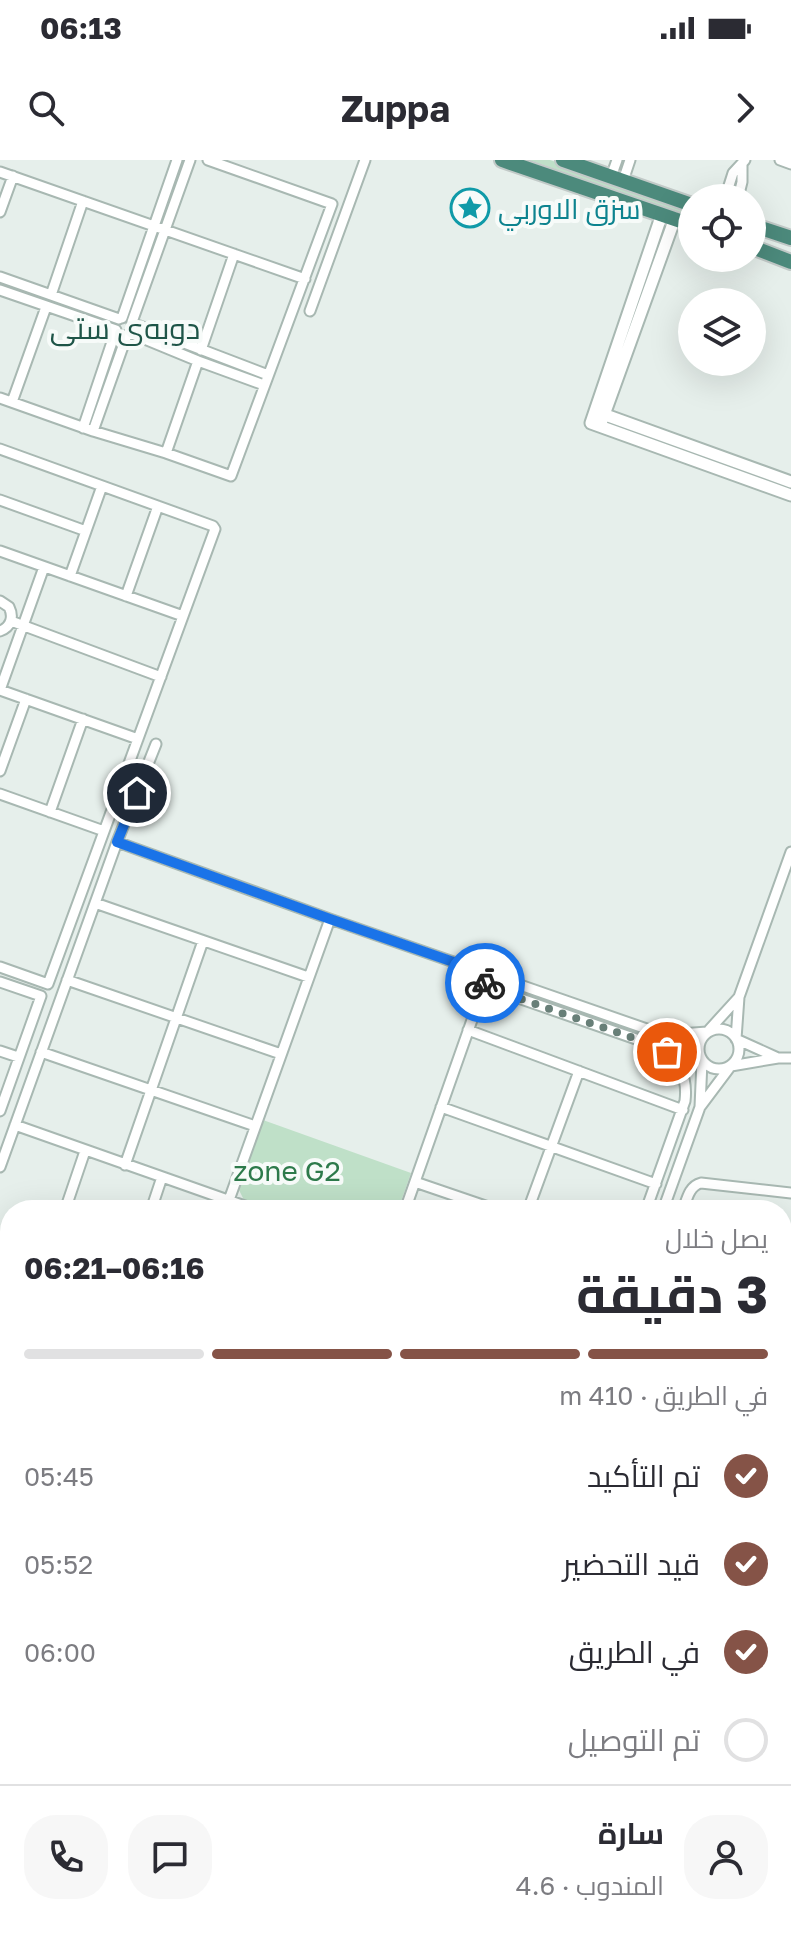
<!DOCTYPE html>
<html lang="ar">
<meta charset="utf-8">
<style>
body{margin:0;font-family:"Golos Text",Cairo,sans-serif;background:#f7f7f7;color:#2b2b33;direction:rtl;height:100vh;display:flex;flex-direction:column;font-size:30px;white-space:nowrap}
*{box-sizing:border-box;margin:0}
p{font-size:26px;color:#7c7c81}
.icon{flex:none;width:44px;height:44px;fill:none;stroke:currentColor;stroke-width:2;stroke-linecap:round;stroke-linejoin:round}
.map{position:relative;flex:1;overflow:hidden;direction:ltr}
.panel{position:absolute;left:0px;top:1040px;width:792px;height:746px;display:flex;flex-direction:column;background:#fff;border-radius:32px 32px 0 0;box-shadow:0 8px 32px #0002;direction:rtl}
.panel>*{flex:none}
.controls{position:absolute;left:678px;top:24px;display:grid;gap:16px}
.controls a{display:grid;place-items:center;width:88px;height:88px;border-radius:50%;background:#fff;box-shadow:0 8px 32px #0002;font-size:40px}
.pin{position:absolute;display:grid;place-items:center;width:68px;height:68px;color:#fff;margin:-34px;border:4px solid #fff;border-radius:50%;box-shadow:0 2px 8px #0007}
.courier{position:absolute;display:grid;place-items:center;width:80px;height:80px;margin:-40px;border:6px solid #1a73e8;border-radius:50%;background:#fff;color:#222;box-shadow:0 2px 10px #0007}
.head em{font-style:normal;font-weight:700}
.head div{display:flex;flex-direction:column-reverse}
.head{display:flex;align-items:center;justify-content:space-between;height:136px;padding:0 24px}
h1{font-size:52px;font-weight:700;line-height:60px}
.bar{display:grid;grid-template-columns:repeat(4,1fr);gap:12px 8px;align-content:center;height:96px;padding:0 24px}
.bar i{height:10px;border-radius:6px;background:#e1e1e2}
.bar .current{background:#855347}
.bar p{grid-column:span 4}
.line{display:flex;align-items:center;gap:20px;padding:0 24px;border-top:2px solid #e1e1e2}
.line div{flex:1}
.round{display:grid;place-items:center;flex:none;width:84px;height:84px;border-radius:32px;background:#f7f7f7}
ol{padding:0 24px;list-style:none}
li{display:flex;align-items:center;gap:24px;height:88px}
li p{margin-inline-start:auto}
li .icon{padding:8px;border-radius:50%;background:#855347;color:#fff;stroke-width:4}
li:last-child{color:#7c7c81}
li i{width:44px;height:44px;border:4px solid #e1e1e2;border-radius:50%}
.status{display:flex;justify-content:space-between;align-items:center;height:56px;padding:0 40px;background:#fff;direction:ltr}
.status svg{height:22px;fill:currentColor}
header{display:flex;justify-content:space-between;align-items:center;height:104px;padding:0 24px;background:#fff;font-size:36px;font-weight:700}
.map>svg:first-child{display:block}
.green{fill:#bfe0c8}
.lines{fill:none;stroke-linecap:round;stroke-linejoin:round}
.stream{stroke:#8ec9d4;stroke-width:2}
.minor-casing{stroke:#a8b8b2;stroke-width:13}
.tertiary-casing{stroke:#a8b8b2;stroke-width:15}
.trunk-casing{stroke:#c2cac8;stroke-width:18}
.minor{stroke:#fff;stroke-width:9}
.tertiary{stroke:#fff;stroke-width:11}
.trunk{stroke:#4c8a7c;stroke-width:14}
.done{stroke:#687f78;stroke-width:8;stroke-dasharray:0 14.4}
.route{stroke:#1a73e8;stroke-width:10}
.labels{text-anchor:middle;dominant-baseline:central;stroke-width:8;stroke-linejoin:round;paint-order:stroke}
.culture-label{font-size:28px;fill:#0d838f;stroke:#f7fbf9;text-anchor:start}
.park-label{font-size:28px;fill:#2d7a4b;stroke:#f7fbf9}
.neighbourhood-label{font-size:30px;fill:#1f5548;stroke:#f7fbf9}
</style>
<div class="status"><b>06:13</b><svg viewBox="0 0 49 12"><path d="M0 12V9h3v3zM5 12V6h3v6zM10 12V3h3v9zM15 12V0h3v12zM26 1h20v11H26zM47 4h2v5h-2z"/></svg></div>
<header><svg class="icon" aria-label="forward" viewBox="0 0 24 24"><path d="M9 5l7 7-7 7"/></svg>Zuppa<svg class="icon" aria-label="search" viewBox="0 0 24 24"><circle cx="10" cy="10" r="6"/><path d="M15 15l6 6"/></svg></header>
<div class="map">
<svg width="791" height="1785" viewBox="0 0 791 1785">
<rect width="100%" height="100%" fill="#e6efeb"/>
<path class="green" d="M529 0H550L692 49V56Z
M263 960 411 1013 398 1050H265L245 1042 239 1030Z"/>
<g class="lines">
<path class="stream" d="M127 1785 161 1776"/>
<g class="minor-casing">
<path id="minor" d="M780 0 791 4
M0 12 305 119
M611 17 617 0
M623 21 630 0
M725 38 733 13 745 0
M738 38 742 22V5
M0 52 13 16
M0 117 119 159
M0 130 116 170 83 268
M51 135 83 41
M310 151 365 0
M122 158 177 0
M132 162 190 0
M132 163 268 215
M130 173 198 201 264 225
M201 190 234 94
M0 238 93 271 166 293 231 316 332 44 208 0
M12 242 46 147
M93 271 127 175
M0 289 213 366 215 369 48 824 0 807
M166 293 198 201
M0 340 86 371
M0 391 183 456
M70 416 102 326
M126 436 158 346
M0 441 9 447C14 457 11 467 0 471
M11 461 161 517
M0 530 138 579
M0 530 44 407
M0 611 26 539
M0 634 104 671
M50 652 83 559
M117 682 330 759 664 875 701 900
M95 743 308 817
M67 820 281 894
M0 822 41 836 0 951
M484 826 659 887C679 901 688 916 685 941L646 1050
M699 889a20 20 0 1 1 40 0a20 20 0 1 1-40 0Z
M468 870 683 950
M709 870 739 837
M667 875 707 872
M0 891 18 897
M41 892 255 966
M778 898 736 879 739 837 791 692
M731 906 778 898H791
M441 947 656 1024
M700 947 702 901
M15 965 256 1050
M125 1005 203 781
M0 1007 117 682 156 584
M415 1022 497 1050
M229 1040 330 759
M65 1050 85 991
M151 1050 162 1017
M405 1050 485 823
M528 1050 579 911
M663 1050 700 947 730 907
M683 1050C687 1039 689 1026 701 1023L791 1033
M0 1086 10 1089
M782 1104 791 1081
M782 1167 791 1171
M0 1211 10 1215
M782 1212 791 1215
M0 1226 10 1230
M782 1281 791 1284
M782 1348 791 1351
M0 1354 10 1357
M0 1419 10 1423
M782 1426 786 1414
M782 1474 791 1478
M0 1480 10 1484
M782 1537 791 1541
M0 1543 10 1547
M782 1598 791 1601
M0 1650 10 1654
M782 1650 791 1648
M0 1716 10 1719
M713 1776 727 1785
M205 1785 219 1776
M304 1785 312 1776
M428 1785H435
M476 1785 477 1776
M570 1785 572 1776
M605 1785 606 1776
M783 1785 791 1767"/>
</g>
<g class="tertiary-casing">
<path id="tertiary" d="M662 54 591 263 791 335
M600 253 791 322
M600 266 675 58
M782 1727 791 1726
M679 1785 681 1776"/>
</g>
<g class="trunk-casing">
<path id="trunk" d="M502 0 692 65
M563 0 692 45
M752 65 791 78
M752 87 791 102"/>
</g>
<use href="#minor" class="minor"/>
<use href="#tertiary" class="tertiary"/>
<use href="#trunk" class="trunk"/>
</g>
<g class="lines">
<path class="done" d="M485 823 484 826 659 887 667 892"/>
<path class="route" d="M137 633 117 682 330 759 488 814 485 823"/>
</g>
<defs>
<g id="sight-ring" transform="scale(2)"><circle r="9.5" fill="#f7fbf9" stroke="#0f9aa8" stroke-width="1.5"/><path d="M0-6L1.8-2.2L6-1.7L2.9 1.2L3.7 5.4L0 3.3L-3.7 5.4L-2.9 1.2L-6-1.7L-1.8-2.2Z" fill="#0f9aa8"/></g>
</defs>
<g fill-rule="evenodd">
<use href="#sight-ring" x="470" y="48"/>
</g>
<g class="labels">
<g class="culture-label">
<text x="498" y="48">سزق الاوربي</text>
</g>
<g class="park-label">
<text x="287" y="1010">zone G2</text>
</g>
<g class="neighbourhood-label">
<text x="125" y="168">دوبه‌ی ستی</text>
</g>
</g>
</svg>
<div class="controls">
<a><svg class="icon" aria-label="locate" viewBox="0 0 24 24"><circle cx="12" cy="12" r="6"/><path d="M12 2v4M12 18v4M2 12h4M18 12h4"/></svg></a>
<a><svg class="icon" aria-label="layers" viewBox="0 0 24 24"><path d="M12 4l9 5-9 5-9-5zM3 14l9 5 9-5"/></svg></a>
</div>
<div class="pin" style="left:667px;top:892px;background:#ea580c"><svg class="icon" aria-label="bag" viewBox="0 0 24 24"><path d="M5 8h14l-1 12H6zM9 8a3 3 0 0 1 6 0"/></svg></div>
<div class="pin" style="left:137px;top:633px;background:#1f2937"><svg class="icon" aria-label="home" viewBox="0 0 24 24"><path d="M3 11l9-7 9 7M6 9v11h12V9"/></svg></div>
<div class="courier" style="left:485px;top:823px"><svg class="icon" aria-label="bike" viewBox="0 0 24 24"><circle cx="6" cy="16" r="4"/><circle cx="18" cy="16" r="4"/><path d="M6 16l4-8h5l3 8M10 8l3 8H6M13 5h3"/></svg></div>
<section class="panel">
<div class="head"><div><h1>3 دقيقة</h1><p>يصل خلال</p></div><em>06:16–06:21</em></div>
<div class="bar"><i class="current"></i><i class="current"></i><i class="current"></i><i></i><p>في الطريق · 410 m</p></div>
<ol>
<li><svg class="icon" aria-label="check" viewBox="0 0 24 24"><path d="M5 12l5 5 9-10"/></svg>تم التأكيد<p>05:45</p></li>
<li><svg class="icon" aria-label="check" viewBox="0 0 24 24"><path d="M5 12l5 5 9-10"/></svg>قيد التحضير<p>05:52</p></li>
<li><svg class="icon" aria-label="check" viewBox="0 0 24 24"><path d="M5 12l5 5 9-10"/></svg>في الطريق<p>06:00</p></li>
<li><i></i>تم التوصيل</li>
</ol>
<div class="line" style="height:144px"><a class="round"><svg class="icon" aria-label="person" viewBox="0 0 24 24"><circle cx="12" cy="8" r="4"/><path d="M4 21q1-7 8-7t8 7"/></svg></a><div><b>سارة</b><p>المندوب · 4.6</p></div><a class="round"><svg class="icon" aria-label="chat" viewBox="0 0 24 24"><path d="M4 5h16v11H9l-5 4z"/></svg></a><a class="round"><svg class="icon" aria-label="phone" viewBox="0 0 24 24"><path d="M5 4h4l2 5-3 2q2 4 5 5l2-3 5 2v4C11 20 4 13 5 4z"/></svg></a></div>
</section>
</div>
